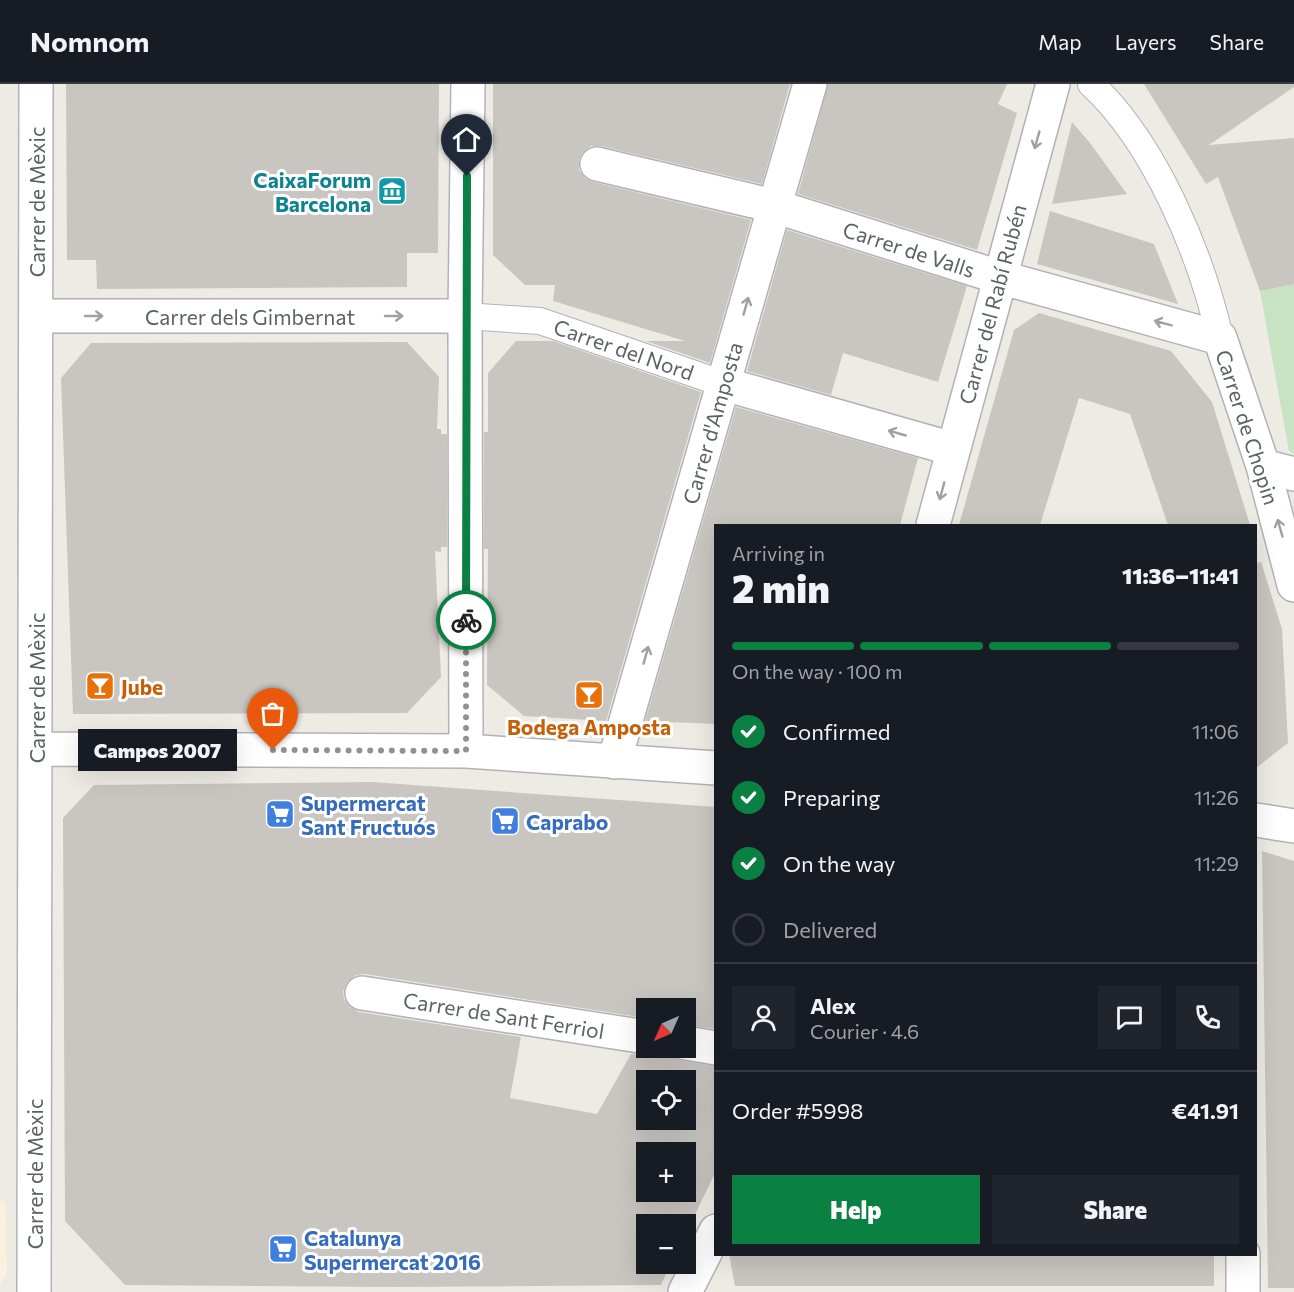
<!DOCTYPE html>
<meta charset="utf-8">
<style>
body{margin:0;font-family:Commissioner,sans-serif;background:#20242c;color:#f1f3f6;height:100vh;display:flex;flex-direction:column;font-size:22px;white-space:nowrap}
*{box-sizing:border-box;margin:0}
p{font-size:20px;color:#9ea1a6}
.icon{flex:none;width:33px;height:33px;fill:none;stroke:currentColor;stroke-width:2;stroke-linecap:round;stroke-linejoin:round}
.map{position:relative;flex:1;overflow:hidden}
.panel{position:absolute;left:714px;top:440px;width:543px;height:732px;display:flex;flex-direction:column;background:#171b24;border-radius:0px;box-shadow:0 6px 24px #0002}
.panel>*{flex:none}
.needle{width:39px;rotate:225deg}
.buttons{position:absolute;left:636px;top:914px;display:grid;gap:12px}
.buttons a{display:grid;place-items:center;width:60px;height:60px;border-radius:0px;background:#171b24;box-shadow:0 6px 24px #0002;font-size:30px}
.pin{position:absolute;display:grid;place-items:center;width:51px;height:51px;color:#fff;margin:-62px -26px;border-radius:50% 50% 50% 0;rotate:-45deg;box-shadow:0 0 6px #0007}
.pin .icon{rotate:45deg}
.courier{position:absolute;display:grid;place-items:center;width:60px;height:60px;margin:-30px;border:4px solid #0b8043;border-radius:50%;background:#fff;color:#222;box-shadow:0 2px 8px #0007}
.bubble{position:absolute;height:42px;border-radius:0px;background:#171b24;box-shadow:0 6px 24px #0002;font-size:20px;font-weight:800;line-height:42px;text-align:center}
.overview em{font-style:normal;font-weight:800}
.overview div{display:flex;flex-direction:column-reverse}
.overview{display:flex;align-items:center;justify-content:space-between;height:102px;padding:0 18px}
h1{font-size:39px;font-weight:800;line-height:45px}
.bar{display:grid;grid-template-columns:repeat(4,1fr);gap:9px 6px;align-content:center;height:72px;padding:0 18px}
.bar i{height:8px;border-radius:4px;background:#363941}
.bar .selected{background:#0b8043}
.bar p{grid-column:span 4}
.line{display:flex;align-items:center;gap:15px;padding:0 18px;border-top:2px solid #363941}
.line div{flex:1}
.round{display:grid;place-items:center;flex:none;width:63px;height:63px;border-radius:0px;background:#20242c}
ol{padding:0 18px;list-style:none}
li{display:flex;align-items:center;gap:18px;height:66px}
li p{margin-inline-start:auto}
li .icon{padding:6px;border-radius:50%;background:#0b8043;color:#fff;stroke-width:4}
li:last-child{color:#9ea1a6}
li i{width:33px;height:33px;border:3px solid #363941;border-radius:50%}
.primary-button{display:flex;gap:12px;margin-top:auto;padding:12px 18px}
.primary-button a{flex:1;height:69px;border-radius:0px;background:#0b8043;color:#fff;font-size:24px;font-weight:800;line-height:69px;text-align:center}
.primary-button a+a{background:#20242c;color:#f1f3f6}
header{display:flex;align-items:center;gap:36px;box-sizing:border-box;height:84px;padding:0 30px;background:#171b24;border-bottom:2px solid #363941}
header strong{font-size:28px}
nav{display:flex;gap:33px;margin-inline-start:auto;font-size:21px}
.map>svg:first-child{display:block}
.commercial{fill:#fbf1dd}
.green{fill:#c7e3c4}
.building{fill:#c9c6c1;fill-rule:evenodd}
.lines{fill:none;stroke-linecap:round;stroke-linejoin:round}
.pedestrian-casing{stroke:#b0b3b6;stroke-width:28}
.minor-casing{stroke:#b0b3b6;stroke-width:36}
.pedestrian{stroke:#fff;stroke-width:26}
.minor{stroke:#fff;stroke-width:33}
.oneway{stroke:#9ea0a2}
.done{stroke:#909191;stroke-width:6;stroke-dasharray:0 10.8}
.route{stroke:#0b8043;stroke-width:8}
.labels{text-anchor:middle;dominant-baseline:central;stroke-width:6;stroke-linejoin:round;paint-order:stroke}
.culture-label{font-size:21px;font-weight:bold;fill:#0d838f;stroke:#fff;text-anchor:end}
.street-label{font-size:21px;fill:#5d6164;stroke:#fff}
.food-label{font-size:21px;font-weight:bold;fill:#c56008;stroke:#fff;text-anchor:start}
.shop-label{font-size:21px;font-weight:bold;fill:#366cbe;stroke:#fff;text-anchor:start}
</style>
<header>
<strong>Nomnom</strong>
<nav><a>Map</a><a>Layers</a><a>Share</a></nav>
</header>
<div class="map">
<svg width="1294" height="1208" viewBox="0 0 1294 1208">
<rect width="100%" height="100%" fill="#eeebe5"/>
<path class="commercial" d="M0 1116 5 1118 7 1188 0 1201Z"/>
<path class="green" d="M1294 200V370L1289 367 1260 207Z"/>
<path class="building" d="M66 0H439L438 169H407V203L97 205 96 176H67Z
M493 0H790L762 100 601 62H591L583 68 579 75V86L585 94 593 98 751 136 710 279 646 257H685L553 217 555 201H525L493 171Z
M828 0H1007L998 20 1017 29 977 166 798 110Z
M1144 0H1294V3L1209 61 1294 54V200L1260 207 1218 93 1206 100Z
M1072 38 1090 59 1127 110 1052 120Z
M1050 127 1154 160 1178 220 1037 180Z
M787 146 967 202 938 298 843 269 831 311 747 287Z
M1039 229 1171 267 1212 318 1250 441H1168L1130 330 1079 314 1040 441H959L1014 246Z
M516 257H553L701 308 606 637 524 632 487 601 488 465H484V348H488V289Z
M407 258 439 293 437 345H441V350H447V463H441V468L435 467 441 593 407 629 73 630 61 294 91 259Z
M736 323 918 374 900 441H716V640L645 637Z
M1261 478 1282 545 1288 659 1256 684V479Z
M372 698 716 723V945L686 941V924H646V934L365 890 356 891 348 897 343 907 344 915 350 923 359 928 521 953 510 1014 597 1030 631 970 652 971 661 963H668L674 973 682 977 716 982V1087L686 1149V1140H646V1179H671L661 1201 393 1203 125 1201 65 1137 63 734 94 701ZM646 996H686V1035H646ZM646 1068H686V1107H646Z
M1262 767 1294 777V1204H1268Z
M729 1170H1214V1202H735Z"/>
<g class="lines">
<g class="pedestrian-casing">
<path id="pedestrian" d="M1091 0C1155 59 1201 170 1220 254
M465 232 540 237 724 300"/>
</g>
<g class="minor-casing">
<path id="minor" d="M597 80 774 122 999 193 1220 254 1263 382 1294 501
M36 232H465
M724 300 953 365
M1263 382 1294 390
M933 441 1053 0
M36 665 466 667 716 684
M466 667 465 232 468 0
M614 678 810 0
M1256 736 1294 742
M362 909 646 953
M686 959 716 964
M1243 1170V1208
M34 1208 36 0
M685 1208 716 1147"/>
</g>
<use href="#pedestrian" class="pedestrian"/>
<use href="#minor" class="minor"/>
</g>
<defs><path id="oneway-shaft" d="M-6 0H5M1.5-3L5.5 0L1.5 3" fill="none" stroke-width="1.6" stroke-linecap="round" stroke-linejoin="round" transform="scale(1.5)"/></defs>
<g class="oneway">
<use href="#oneway-shaft" transform="translate(1037 56) rotate(106)"/>
<use href="#oneway-shaft" transform="translate(746 222) rotate(-74)"/>
<use href="#oneway-shaft" transform="translate(94 232)"/>
<use href="#oneway-shaft" transform="translate(394 232)"/>
<use href="#oneway-shaft" transform="translate(1163 239) rotate(-165)"/>
<use href="#oneway-shaft" transform="translate(897 349) rotate(-164)"/>
<use href="#oneway-shaft" transform="translate(942 407) rotate(105)"/>
<use href="#oneway-shaft" transform="translate(1280 444) rotate(-106)"/>
<use href="#oneway-shaft" transform="translate(646 571) rotate(-74)"/>
</g>
<g class="lines">
<path class="done" d="M273 666 466 667V536"/>
<path class="route" d="M466 536 467 92"/>
</g>
<defs>
<g id="museum-square" transform="scale(1.5)"><rect x="-9" y="-9" width="18" height="18" rx="4" fill="#0f9aa8" stroke="#fff"/><path d="M0-6L6-3V-2H-6V-3ZM-5-1h2V3h-2ZM-1-1h2V3h-2ZM3-1h2V3H3ZM-6 4H6V6H-6Z" fill="#fff"/></g>
<g id="bar-square" transform="scale(1.5)"><rect x="-9" y="-9" width="18" height="18" rx="4" fill="#e8710a" stroke="#fff"/><path d="M-6-5H6L.8 .8V4.5H3.5V6h-7V4.5H-.8V.8Z" fill="#fff"/></g>
<g id="supermarket-square" transform="scale(1.5)"><rect x="-9" y="-9" width="18" height="18" rx="4" fill="#3f7fe0" stroke="#fff"/><path d="M-6-5.5h2.5l.6 2H6L4.5 2H-2.5L-4.4-4H-6ZM-1.5 3.2a1.3 1.3 0 1 0 .1 0ZM3 3.2a1.3 1.3 0 1 0 .1 0Z" fill="#fff"/></g>
</defs>
<g fill-rule="evenodd">
<use href="#museum-square" x="392" y="107"/>
<use href="#bar-square" x="100" y="602"/>
<use href="#bar-square" x="589" y="611"/>
<use href="#supermarket-square" x="280" y="730"/>
<use href="#supermarket-square" x="505" y="737"/>
<use href="#supermarket-square" x="283" y="1165"/>
</g>
<g class="labels">
<g class="culture-label">
<text x="371" y="95">CaixaForum<tspan x="371" dy="24">Barcelona</tspan></text>
</g>
<g class="street-label">
<text transform="translate(36 118) rotate(-90)">Carrer de Mèxic</text>
<text transform="translate(909 165) rotate(18)">Carrer de Valls</text>
<text transform="translate(992 220) rotate(-75)">Carrer del Rabí Rubén</text>
<text x="250" y="232">Carrer dels Gimbernat</text>
<text transform="translate(624 265) rotate(19)">Carrer del Nord</text>
<text transform="translate(712 339) rotate(-74)">Carrer d'Amposta</text>
<text transform="translate(1248 343) rotate(72)">Carrer de Chopin</text>
<text transform="translate(36 604) rotate(-90)">Carrer de Mèxic</text>
<text transform="translate(504 931) rotate(9)">Carrer de Sant Ferriol</text>
<text transform="translate(34 1090) rotate(-90)">Carrer de Mèxic</text>
</g>
<g class="food-label">
<text x="121" y="602">Jube</text>
<text x="589" y="642" text-anchor="middle">Bodega Amposta</text>
</g>
<g class="shop-label">
<text x="301" y="718">Supermercat<tspan x="301" dy="24">Sant Fructuós</tspan></text>
<text x="526" y="737">Caprabo</text>
<text x="304" y="1153">Catalunya<tspan x="304" dy="24">Supermercat 2016</tspan></text>
</g>
</g>
</svg>
<div class="buttons">
<a><svg class="needle" viewBox="-14 -14 28 28"><path d="M0-13l5 13h-10z" fill="#e53935"/><path d="M0 13l5-13h-10z" fill="#9ea1a6"/></svg></a>
<a><svg class="icon" aria-label="locate" viewBox="0 0 24 24"><circle cx="12" cy="12" r="6"/><path d="M12 2v4M12 18v4M2 12h4M18 12h4"/></svg></a>
<a>+</a>
<a>−</a>
</div>
<div class="pin" style="left:273px;top:666px;background:#ea580c"><svg class="icon" aria-label="bag" viewBox="0 0 24 24"><path d="M5 8h14l-1 12H6zM9 8a3 3 0 0 1 6 0"/></svg></div>
<div class="pin" style="left:467px;top:92px;background:#1f2937"><svg class="icon" aria-label="home" viewBox="0 0 24 24"><path d="M3 11l9-7 9 7M6 9v11h12V9"/></svg></div>
<div class="courier" style="left:466px;top:536px"><svg class="icon" aria-label="bike" viewBox="0 0 24 24"><circle cx="6" cy="16" r="4"/><circle cx="18" cy="16" r="4"/><path d="M6 16l4-8h5l3 8M10 8l3 8H6M13 5h3"/></svg></div>
<div class="bubble" style="left:78px;top:645px;width:159px">Campos 2007</div>
<section class="panel">
<div class="overview"><div><h1>2 min</h1><p>Arriving in</p></div><em>11:36–11:41</em></div>
<div class="bar"><i class="selected"></i><i class="selected"></i><i class="selected"></i><i></i><p>On the way · 100 m</p></div>
<ol>
<li><svg class="icon" aria-label="check" viewBox="0 0 24 24"><path d="M5 12l5 5 9-10"/></svg>Confirmed<p>11:06</p></li>
<li><svg class="icon" aria-label="check" viewBox="0 0 24 24"><path d="M5 12l5 5 9-10"/></svg>Preparing<p>11:26</p></li>
<li><svg class="icon" aria-label="check" viewBox="0 0 24 24"><path d="M5 12l5 5 9-10"/></svg>On the way<p>11:29</p></li>
<li><i></i>Delivered</li>
</ol>
<div class="line" style="height:108px"><a class="round"><svg class="icon" aria-label="person" viewBox="0 0 24 24"><circle cx="12" cy="8" r="4"/><path d="M4 21q1-7 8-7t8 7"/></svg></a><div><b>Alex</b><p>Courier · 4.6</p></div><a class="round"><svg class="icon" aria-label="chat" viewBox="0 0 24 24"><path d="M4 5h16v11H9l-5 4z"/></svg></a><a class="round"><svg class="icon" aria-label="phone" viewBox="0 0 24 24"><path d="M5 4h4l2 5-3 2q2 4 5 5l2-3 5 2v4C11 20 4 13 5 4z"/></svg></a></div>
<div class="line" style="height:78px"><div>Order #5998</div><b>€41.91</b></div>
<div class="primary-button"><a>Help</a><a>Share</a></div>
</section>
</div>
